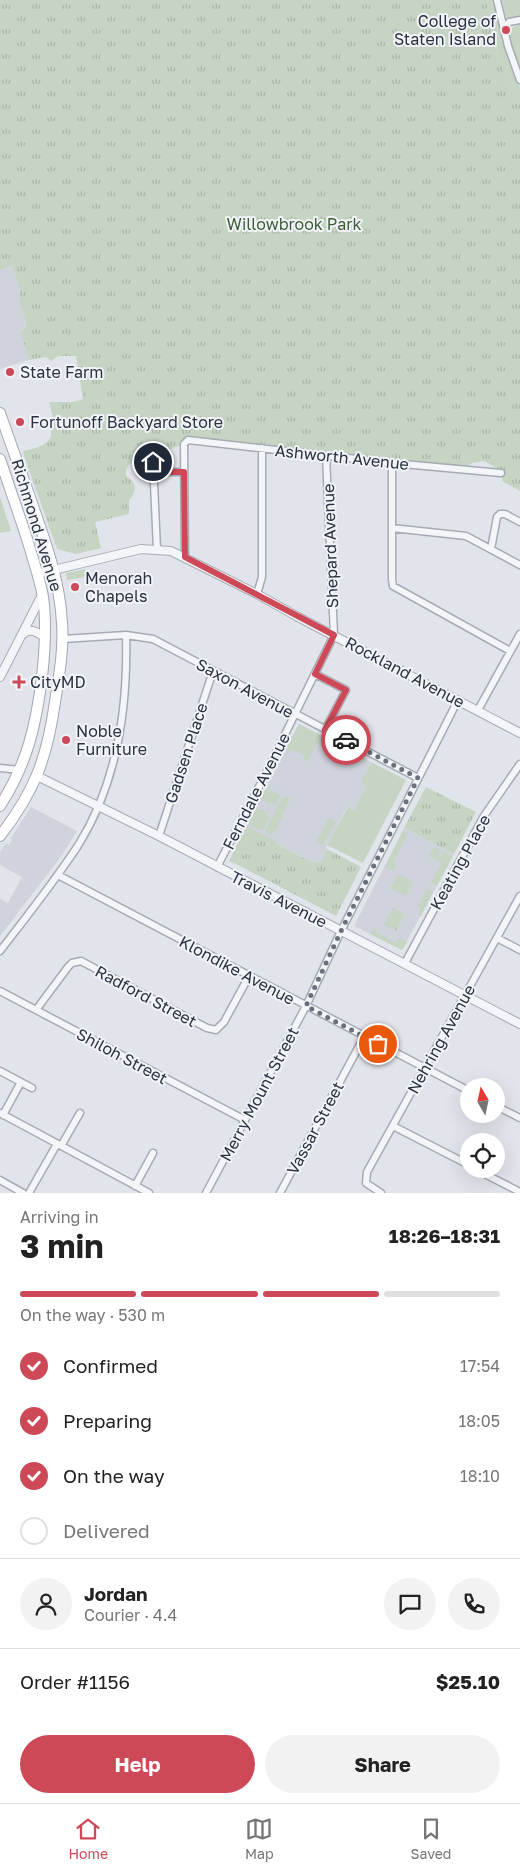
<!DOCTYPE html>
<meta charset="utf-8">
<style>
body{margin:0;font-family:"Golos Text",sans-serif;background:#f2f2f2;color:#222;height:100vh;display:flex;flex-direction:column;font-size:19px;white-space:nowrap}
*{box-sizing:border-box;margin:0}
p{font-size:16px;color:#767676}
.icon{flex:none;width:28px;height:28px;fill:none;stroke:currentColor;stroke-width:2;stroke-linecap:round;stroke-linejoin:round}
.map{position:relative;height:1193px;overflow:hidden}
.drawer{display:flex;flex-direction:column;background:#fff;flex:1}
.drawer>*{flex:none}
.needle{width:32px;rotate:351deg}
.tools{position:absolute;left:460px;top:1078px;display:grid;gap:10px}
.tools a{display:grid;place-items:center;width:45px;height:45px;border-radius:50%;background:#fff;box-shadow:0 5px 20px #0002;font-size:25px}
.pin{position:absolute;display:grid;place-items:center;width:42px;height:42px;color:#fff;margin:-21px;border:2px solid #fff;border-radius:50%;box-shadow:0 1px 5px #0007}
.courier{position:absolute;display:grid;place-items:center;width:50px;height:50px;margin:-25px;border:4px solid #cd4958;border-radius:50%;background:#fff;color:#222;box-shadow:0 1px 6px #0007}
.headline em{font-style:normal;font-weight:700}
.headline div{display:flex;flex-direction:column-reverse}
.headline{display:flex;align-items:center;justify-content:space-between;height:85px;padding:0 20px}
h1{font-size:32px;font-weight:700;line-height:38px}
.bar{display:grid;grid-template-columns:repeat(4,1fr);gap:8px 5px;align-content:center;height:60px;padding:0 20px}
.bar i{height:6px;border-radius:4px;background:#e0e0e0}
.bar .on{background:#cd4958}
.bar p{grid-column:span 4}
.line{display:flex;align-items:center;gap:12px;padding:0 20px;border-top:1px solid #e0e0e0}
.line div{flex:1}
.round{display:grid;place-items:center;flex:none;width:52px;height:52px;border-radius:26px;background:#f2f2f2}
ol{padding:0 20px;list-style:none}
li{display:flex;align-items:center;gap:15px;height:55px}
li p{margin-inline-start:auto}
li .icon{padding:5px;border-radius:50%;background:#cd4958;color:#fff;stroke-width:4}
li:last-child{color:#767676}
li i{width:28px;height:28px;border:2px solid #e0e0e0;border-radius:50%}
.action{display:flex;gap:10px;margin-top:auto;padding:10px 20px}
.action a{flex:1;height:58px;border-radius:30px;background:#cd4958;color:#fff;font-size:20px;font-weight:700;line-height:58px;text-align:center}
.action a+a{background:#f2f2f2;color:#222}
.menu{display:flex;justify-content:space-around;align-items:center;height:70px;border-top:1px solid #e0e0e0;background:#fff;font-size:14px;color:#767676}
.menu a{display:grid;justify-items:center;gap:2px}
.menu .on{color:#cd4958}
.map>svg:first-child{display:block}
.built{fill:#d0d3dc}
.green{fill:#c6d4c3}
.park{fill:url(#park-tufts)}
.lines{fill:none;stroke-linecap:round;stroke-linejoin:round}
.minor-casing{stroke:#a6abb4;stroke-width:9}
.tertiary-casing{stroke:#a6abb4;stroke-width:10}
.primary-casing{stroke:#a1a8b5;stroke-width:12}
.minor{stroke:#f4f5f8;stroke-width:6}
.tertiary{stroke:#f4f5f8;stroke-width:8}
.primary{stroke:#fff;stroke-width:10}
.done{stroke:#6a707c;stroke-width:5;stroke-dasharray:0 9}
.route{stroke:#cd4958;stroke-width:6}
.poi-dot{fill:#cd4958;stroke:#f1f3f7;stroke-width:2}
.labels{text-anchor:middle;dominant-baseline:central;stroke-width:4;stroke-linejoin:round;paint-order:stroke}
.poi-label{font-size:16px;fill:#2a3241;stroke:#f1f3f7;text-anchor:start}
.park-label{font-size:16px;fill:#3d5d37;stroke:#f1f3f7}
.street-label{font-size:16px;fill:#2a3241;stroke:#f1f3f7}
</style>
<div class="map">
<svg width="520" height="1193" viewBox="0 0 520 1193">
<defs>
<pattern id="park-tufts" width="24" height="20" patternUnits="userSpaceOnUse" patternTransform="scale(1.25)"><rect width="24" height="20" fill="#c6d4c3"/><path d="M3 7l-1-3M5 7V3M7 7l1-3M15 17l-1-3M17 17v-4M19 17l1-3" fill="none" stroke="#aab6a9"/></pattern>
</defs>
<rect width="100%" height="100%" fill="#e1e4ea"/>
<path class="built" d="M12 266 20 290V304L26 320 22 335 29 360 0 369V270Z
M299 724 371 762 362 780 365 788 354 810 347 807 326 848 327 849 322 861 314 863 245 828Z
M31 807 77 831 60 858 0 936V899L8 903 22 877 0 865V852L6 843 9 845 12 840 11 838Z
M404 828 454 854 402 950 354 926Z"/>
<path class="green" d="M487 0H493L508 59 520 87V101L498 60Z
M502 0H520V16L506 18Z
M520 24V73L509 33 511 28Z
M0 497 11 531 0 533Z
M85 569 87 577 67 580 66 573Z
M299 724 328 739 326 743 319 739 308 761 303 759 304 755 291 749 289 751 285 750Z
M330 740 367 760 366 762 356 757 355 759 331 747 332 745 328 744Z
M371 762 406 780 363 863 327 845 348 807 354 810 365 788 362 780Z
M266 788 280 795 276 805 271 803 266 815 270 817 262 831 248 824 256 808 266 812 269 804 260 799Z
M286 797 290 798 275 832 270 835 265 831 282 798Z
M329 818 334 820 335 823 323 845 316 842Z
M246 826 277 842 276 844 249 839 236 864 229 861Z
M403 831 408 833 394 862 396 864 393 871 385 867Z
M434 847 441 850 438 857H441L442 851 453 856 437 886 431 883 442 863 429 856Z
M398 874 413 882 406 896 390 888Z
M427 889 433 892 421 916 418 914 421 908 418 906Z
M373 928 376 929 375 932 396 943 399 938 407 942 402 950 370 934Z"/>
<path class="park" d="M0 0H487L498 60 520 101V491L502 481V471L484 461 472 463 466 468 192 437 183 439 179 446 129 464 126 471V476C137 482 137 492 129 500V514L95 522 101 548 76 554 57 549 23 453 24 451C40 447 56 444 50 424L54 422 49 402H73L83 399 76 356H58L51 361 46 357 29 360 21 333 25 327 26 320 20 304V290L12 266 0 270Z
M426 787 476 812 454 854 404 828Z
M252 832 314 863 322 861 327 849 361 867 336 916 236 864Z
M393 908 405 914 396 931 384 925Z"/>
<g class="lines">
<g class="minor-casing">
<path id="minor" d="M497 0 508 46 520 80
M504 30 509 22 520 20
M153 462 157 549
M392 463V579L393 586 510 651
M154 472H184
M392 528 466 536 520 565
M491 549 497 517 500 514H505L520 522
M185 557 184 444 188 440 392 463 501 473
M257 594 262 577V448
M63 639 126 635 153 639 418 778
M315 674 346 690 325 730
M478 710 520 634
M0 768 20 770
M159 836 213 671
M217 867 261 783 334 635 326 456
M58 875 469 1091
M497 938 520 950
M0 951C27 916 55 881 79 844 118 781 128 707 126 635
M405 963 484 816 520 764
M0 991 245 1120
M36 1010 68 967 72 963 81 961 207 1028 216 1030 224 1022 249 976
M0 1071 32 1088
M496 1106 520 1118
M0 1113 149 1193
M3 1115 21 1082
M393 1126 469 1165
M61 1146 80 1113
M475 1169 520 1192
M0 1180 23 1193
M135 1186 153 1153
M29 1193 57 1144
M206 1193 306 1006 341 931 458 700
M280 1193 364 1037
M381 1193 366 1183 367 1172 520 896"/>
</g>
<g class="tertiary-casing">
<path id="tertiary" d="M37 574 141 549 171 551 257 594 298 617 520 733
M23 634C31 627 37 633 45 637
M0 677 42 595
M37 776 159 836 520 1024"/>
</g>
<g class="primary-casing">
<path id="primary" d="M0 413C11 445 23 477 34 509 47 546 60 583 62 623 64 649 59 676 55 702 47 758 35 791 0 836
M0 459C9 486 19 514 28 542 33 560 40 579 43 597 47 624 45 650 42 677 36 726 27 764 0 806"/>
</g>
<use href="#minor" class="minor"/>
<use href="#tertiary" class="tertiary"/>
<use href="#primary" class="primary"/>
</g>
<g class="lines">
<path class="done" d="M346 740 418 778 341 931 306 1006 378 1044"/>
<path class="route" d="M153 462 154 472H184L185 557 334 635 315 674 346 690 325 730 346 740"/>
</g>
<g class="poi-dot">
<circle cx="506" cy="30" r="5"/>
<circle cx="10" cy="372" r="5"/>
<circle cx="20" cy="422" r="5"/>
<circle cx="75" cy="587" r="5"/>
<path d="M16.5 674.5h5v5h5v5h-5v5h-5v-5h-5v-5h5z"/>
<circle cx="66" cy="740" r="5"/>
</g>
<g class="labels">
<g class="poi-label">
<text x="496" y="21" text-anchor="end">College of<tspan x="496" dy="18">Staten Island</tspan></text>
<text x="20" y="372">State Farm</text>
<text x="30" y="422">Fortunoff Backyard Store</text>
<text x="85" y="578">Menorah<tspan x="85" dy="18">Chapels</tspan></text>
<text x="30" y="682">CityMD</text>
<text x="76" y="731">Noble<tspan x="76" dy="18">Furniture</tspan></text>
</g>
<g class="park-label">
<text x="294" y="224">Willowbrook Park</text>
</g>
<g class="street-label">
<text transform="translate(342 457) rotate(6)">Ashworth Avenue</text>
<text transform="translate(37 525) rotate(73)">Richmond Avenue</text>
<text transform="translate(330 546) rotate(-92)">Shepard Avenue</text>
<text transform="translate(405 672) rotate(28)">Rockland Avenue</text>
<text transform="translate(245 688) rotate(28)">Saxon Avenue</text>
<text transform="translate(186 753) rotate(-72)">Gadsen Place</text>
<text transform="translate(256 791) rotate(-63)">Ferndale Avenue</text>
<text transform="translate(460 862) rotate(-61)">Keating Place</text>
<text transform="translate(279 899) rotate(27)">Travis Avenue</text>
<text transform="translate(237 970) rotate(28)">Klondike Avenue</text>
<text transform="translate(146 996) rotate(28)">Radford Street</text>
<text transform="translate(441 1039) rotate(-61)">Nehring Avenue</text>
<text transform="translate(122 1056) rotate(28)">Shiloh Street</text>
<text transform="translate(259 1094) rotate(-62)">Merry Mount Street</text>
<text transform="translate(315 1128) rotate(-62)">Vassar Street</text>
</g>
</g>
</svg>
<div class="tools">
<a><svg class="needle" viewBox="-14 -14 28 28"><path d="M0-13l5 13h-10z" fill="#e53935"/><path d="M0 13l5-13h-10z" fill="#767676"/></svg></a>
<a><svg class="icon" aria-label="locate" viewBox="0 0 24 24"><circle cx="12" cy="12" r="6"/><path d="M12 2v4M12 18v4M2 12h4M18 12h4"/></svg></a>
</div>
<div class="pin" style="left:378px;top:1044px;background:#ea580c"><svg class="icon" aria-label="bag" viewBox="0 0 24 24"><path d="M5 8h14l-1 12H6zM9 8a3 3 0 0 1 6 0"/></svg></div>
<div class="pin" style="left:153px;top:462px;background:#1f2937"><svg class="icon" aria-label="home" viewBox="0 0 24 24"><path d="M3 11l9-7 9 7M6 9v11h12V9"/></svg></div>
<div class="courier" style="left:346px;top:740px"><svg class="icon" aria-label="car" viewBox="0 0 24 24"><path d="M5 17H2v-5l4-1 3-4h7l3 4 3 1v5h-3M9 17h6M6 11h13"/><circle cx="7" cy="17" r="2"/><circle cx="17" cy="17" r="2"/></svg></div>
</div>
<section class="drawer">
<div class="headline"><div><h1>3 min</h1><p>Arriving in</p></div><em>18:26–18:31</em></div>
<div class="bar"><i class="on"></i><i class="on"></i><i class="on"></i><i></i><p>On the way · 530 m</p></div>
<ol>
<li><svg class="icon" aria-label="check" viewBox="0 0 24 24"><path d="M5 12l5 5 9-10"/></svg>Confirmed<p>17:54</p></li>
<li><svg class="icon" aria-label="check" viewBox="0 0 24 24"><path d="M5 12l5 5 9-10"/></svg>Preparing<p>18:05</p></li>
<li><svg class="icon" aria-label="check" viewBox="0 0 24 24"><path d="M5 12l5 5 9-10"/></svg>On the way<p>18:10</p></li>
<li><i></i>Delivered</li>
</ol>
<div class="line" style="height:90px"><a class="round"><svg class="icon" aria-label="person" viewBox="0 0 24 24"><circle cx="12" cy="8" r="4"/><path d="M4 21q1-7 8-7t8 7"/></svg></a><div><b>Jordan</b><p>Courier · 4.4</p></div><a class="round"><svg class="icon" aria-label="chat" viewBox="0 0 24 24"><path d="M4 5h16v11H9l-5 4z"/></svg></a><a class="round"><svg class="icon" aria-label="phone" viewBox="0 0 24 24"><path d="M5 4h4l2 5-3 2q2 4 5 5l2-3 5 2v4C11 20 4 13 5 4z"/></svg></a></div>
<div class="line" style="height:65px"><div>Order #1156</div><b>$25.10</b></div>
<div class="action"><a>Help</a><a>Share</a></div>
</section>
<nav class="menu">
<a class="on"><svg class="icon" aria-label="home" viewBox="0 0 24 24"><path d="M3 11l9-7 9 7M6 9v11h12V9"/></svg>Home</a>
<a><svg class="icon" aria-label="map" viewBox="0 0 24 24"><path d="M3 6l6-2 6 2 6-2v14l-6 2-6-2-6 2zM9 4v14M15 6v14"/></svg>Map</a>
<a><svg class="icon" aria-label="saved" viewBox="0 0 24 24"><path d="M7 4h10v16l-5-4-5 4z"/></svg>Saved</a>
</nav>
